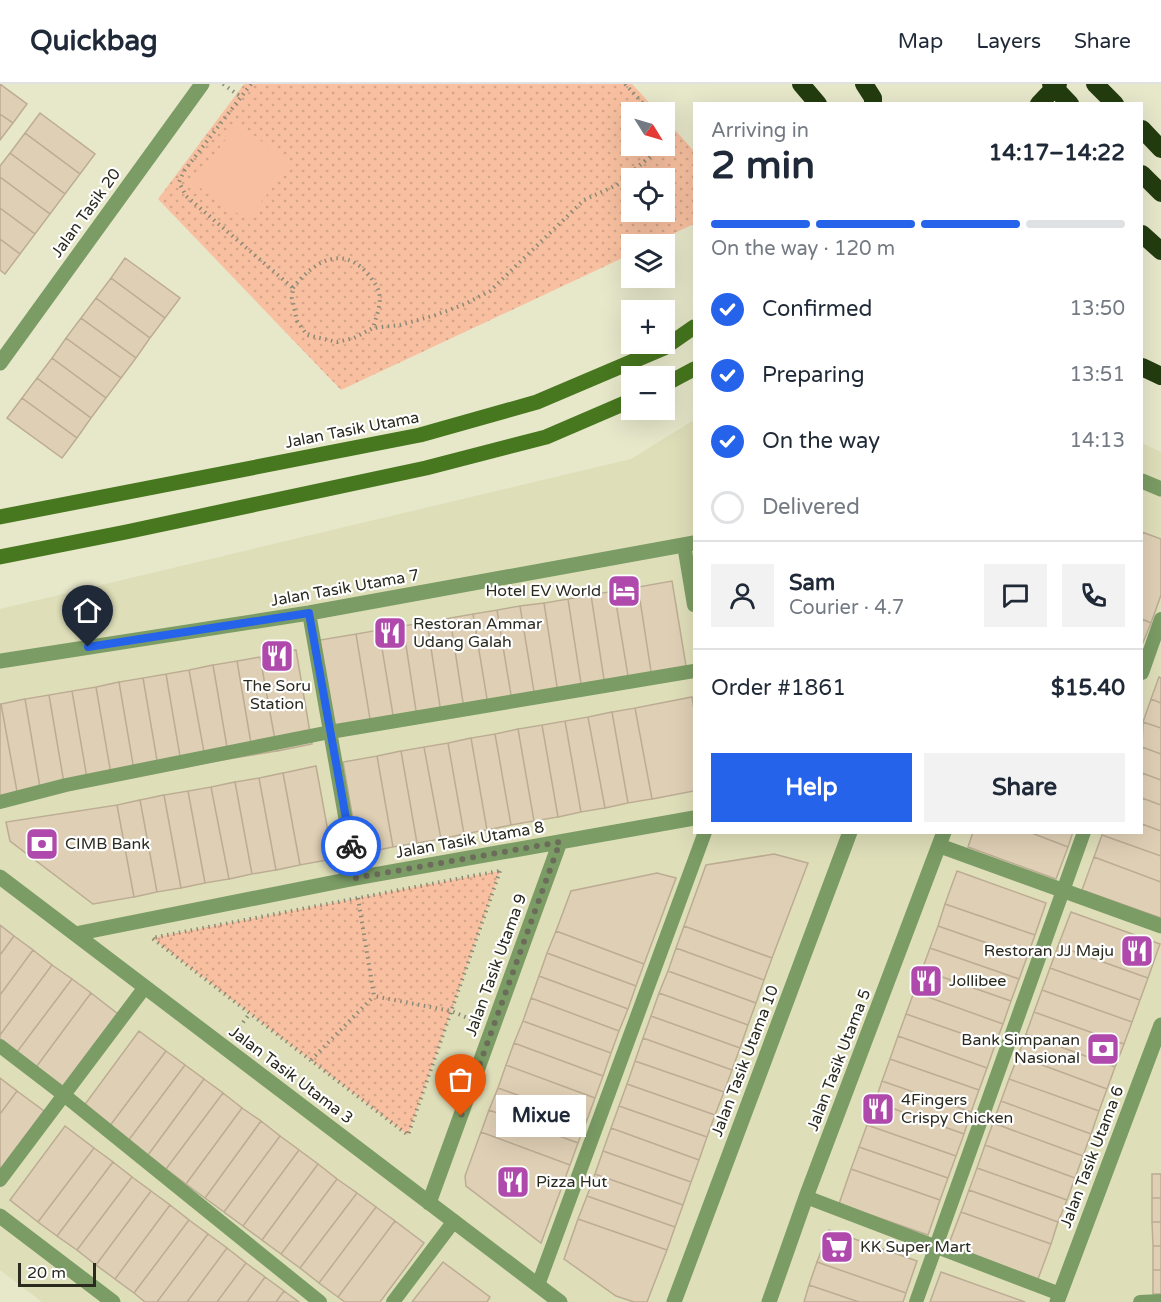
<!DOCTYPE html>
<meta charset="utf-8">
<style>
body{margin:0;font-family:"Varela Round",sans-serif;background:#f2f2f3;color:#1f2937;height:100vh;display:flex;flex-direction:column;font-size:22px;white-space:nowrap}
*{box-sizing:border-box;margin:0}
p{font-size:20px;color:#747a83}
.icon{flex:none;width:33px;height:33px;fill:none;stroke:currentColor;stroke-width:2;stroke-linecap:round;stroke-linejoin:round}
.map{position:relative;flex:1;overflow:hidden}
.panel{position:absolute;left:693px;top:18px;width:450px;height:732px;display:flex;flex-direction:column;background:#fff;border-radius:0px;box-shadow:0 6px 24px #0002}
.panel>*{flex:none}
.needle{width:39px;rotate:127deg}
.controls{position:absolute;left:621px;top:18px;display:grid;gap:12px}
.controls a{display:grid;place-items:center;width:54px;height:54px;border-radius:0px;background:#fff;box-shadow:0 6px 24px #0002;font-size:30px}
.scale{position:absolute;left:18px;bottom:15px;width:78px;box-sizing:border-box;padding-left:6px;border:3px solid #2a2a1f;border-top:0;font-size:16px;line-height:21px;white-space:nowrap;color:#2a2a1f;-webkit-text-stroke:4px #fff;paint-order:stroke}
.pin{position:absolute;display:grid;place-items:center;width:51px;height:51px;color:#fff;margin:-62px -26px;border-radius:50% 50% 50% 0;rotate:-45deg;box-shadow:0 0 6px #0007}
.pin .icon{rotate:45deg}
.courier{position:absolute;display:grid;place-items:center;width:60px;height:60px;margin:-30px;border:4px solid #2563eb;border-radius:50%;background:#fff;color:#222;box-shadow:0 2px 8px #0007}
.bubble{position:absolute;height:42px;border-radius:0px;background:#fff;box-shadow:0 6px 24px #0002;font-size:20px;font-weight:700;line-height:42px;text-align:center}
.summary em{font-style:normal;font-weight:700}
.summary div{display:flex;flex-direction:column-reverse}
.summary{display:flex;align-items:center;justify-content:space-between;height:102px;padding:0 18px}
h1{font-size:39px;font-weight:700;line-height:45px}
.bar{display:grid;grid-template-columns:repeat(4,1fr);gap:9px 6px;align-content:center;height:72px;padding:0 18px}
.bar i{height:8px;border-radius:4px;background:#e0e1e3}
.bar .on{background:#2563eb}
.bar p{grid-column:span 4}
.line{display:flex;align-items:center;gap:15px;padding:0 18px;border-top:2px solid #e0e1e3}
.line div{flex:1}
.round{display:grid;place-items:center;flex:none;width:63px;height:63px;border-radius:0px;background:#f2f2f3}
ol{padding:0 18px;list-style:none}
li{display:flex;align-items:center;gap:18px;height:66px}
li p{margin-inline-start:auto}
li .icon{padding:6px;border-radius:50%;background:#2563eb;color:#fff;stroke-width:4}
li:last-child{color:#747a83}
li i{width:33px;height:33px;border:3px solid #e0e1e3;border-radius:50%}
.action{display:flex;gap:12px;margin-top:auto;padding:12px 18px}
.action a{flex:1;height:69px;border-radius:0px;background:#2563eb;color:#fff;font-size:24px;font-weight:700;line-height:69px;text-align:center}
.action a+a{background:#f2f2f3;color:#1f2937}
header{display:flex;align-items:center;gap:36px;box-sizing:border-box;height:84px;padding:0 30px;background:#fff;border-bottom:2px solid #e0e1e3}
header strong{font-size:28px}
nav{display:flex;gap:33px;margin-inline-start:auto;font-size:21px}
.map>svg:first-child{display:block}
.built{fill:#dedeb9}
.green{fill:url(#green-dots);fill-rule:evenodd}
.pitch{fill:#f8c0a0}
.building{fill:#dfcfb5;stroke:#bcac93;stroke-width:1.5}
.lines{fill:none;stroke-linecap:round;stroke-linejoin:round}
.path{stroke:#8a8a76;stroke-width:4;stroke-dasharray:1.5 4.5;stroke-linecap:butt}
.lane{stroke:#7b9c65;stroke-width:14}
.street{stroke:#7b9c65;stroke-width:15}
.secondary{stroke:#47771e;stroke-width:15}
.highway{stroke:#233c0f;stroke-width:18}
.highway-bridge{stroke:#233c0f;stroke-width:18}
.done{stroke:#6c6c5b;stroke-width:6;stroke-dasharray:0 10.8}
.route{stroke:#2563eb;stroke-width:8}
.labels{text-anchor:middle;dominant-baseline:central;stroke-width:4.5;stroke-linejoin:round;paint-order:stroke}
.street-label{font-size:16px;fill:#2a2a1f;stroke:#fff}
.poi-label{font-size:16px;fill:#2a2a1f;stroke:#fff;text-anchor:start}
</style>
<header>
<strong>Quickbag</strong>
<nav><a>Map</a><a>Layers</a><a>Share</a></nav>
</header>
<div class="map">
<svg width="1161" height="1218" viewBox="0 0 1161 1218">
<defs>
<pattern id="green-dots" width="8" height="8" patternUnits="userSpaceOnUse" patternTransform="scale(1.5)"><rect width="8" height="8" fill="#f8c0a0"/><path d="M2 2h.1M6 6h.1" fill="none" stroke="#d5a589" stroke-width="1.8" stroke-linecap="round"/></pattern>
</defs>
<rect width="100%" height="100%" fill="#e7e7ca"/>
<path class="built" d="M694 336V748H1142V359L1161 368V1218H42L0 1186V525L631 375Z"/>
<path class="green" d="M244 0H632L658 28H632V62H664L665 35 694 67V140L651 160H632L631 170 341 306 158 115ZM632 94H664V128H632Z
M500 787 408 1051 152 854 472 792Z"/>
<path class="pitch" d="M238 39 291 80 247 136 193 99Z"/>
<path class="building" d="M0 0 27 20 13 39 0 30Z
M40 29 95 70 80 90 25 49Z
M0 30 13 39 0 56Z
M25 49 80 90 65 110 10 69Z
M10 69 65 110 50 130 0 93V82Z
M0 93 50 130 35 150 0 124Z
M0 124 35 150 20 170 0 155Z
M0 155 20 170 5 190 0 186Z
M125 174 180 214 165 234 111 194Z
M111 194 165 234 150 254 96 214Z
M96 214 150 254 136 274 81 234Z
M81 234 136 274 121 294 66 254Z
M66 254 121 294 106 314 52 274Z
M52 274 106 314 91 334 37 294Z
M37 294 91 334 77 354 22 314Z
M22 314 77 354 62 374 7 334Z
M1142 448 1161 455V511L1151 539 1142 535Z
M672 497 687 588 652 594 638 503Z
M638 503 652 594 629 598 614 507Z
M614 507 629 598 605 602 591 511Z
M591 511 605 602 582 606 568 515Z
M568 515 582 606 558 609 544 519Z
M544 519 558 609 535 614 520 522Z
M520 522 535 614 512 617 497 526Z
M497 526 512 617 488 621 473 530Z
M473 530 488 621 464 625 450 534Z
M450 534 464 625 441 629 427 538Z
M1142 535 1151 539 1142 561Z
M427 538 441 629 417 633 403 542Z
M403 542 417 633 394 637 379 546Z
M379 546 394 637 371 641 356 550Z
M356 550 371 641 334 647 320 556Z
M296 566 312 660 277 667 260 573Z
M260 573 277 667 253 671 237 577Z
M237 577 253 671 229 675 213 581Z
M213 581 229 675 206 679 189 586Z
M189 586 206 679 182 684 166 590Z
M166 590 182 684 159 688 143 594Z
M1159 593 1161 594V619L1151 615Z
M143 594 159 688 135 692 119 598Z
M119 598 135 692 112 696 96 603Z
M96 603 112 696 88 700 72 607Z
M72 607 88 700 65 705 49 611Z
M49 611 65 705 41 709 25 615Z
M692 613 694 626V707L652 715 635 624Z
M25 615 41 709 18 713 1 620Z
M1151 615 1161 619V644L1143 638Z
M0 620H1L18 713 0 717Z
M635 624 652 715 628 719 612 628Z
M612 628 628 719 605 724 588 633Z
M588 633 605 724 581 728 565 637Z
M565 637 581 728 558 733 542 641Z
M1143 638 1161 644V670L1142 663Z
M542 641 558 733 534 737 518 645Z
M518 645 534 737 511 741 495 650Z
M495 650 511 741 487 746 471 654Z
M471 654 487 746 464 750 448 659Z
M448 659 464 750 441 755 424 663Z
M424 663 441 755 417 759 401 667Z
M1142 663 1161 670V696L1142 689Z
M401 667 417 759 393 763 377 672Z
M377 672 393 763 359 770 343 678Z
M316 682 333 775 300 781 283 689Z
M283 689 300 781 276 786 259 694Z
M1142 689 1161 696V721L1142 714Z
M259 694 276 786 252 790 235 698Z
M235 698 252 790 229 795 211 703Z
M211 703 229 795 205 799 188 707Z
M188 707 205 799 181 804 164 711Z
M164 711 181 804 157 808 140 716Z
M1142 714 1161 721V747L1142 740Z
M140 716 157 808 134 813 117 721Z
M117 721 134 813 93 820 10 757 6 738Z
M1142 740 1161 747V772L1102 751 1103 748H1142Z
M973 748H1029L1068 763 1056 795 968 763Z
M1029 748H1073L1068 763Z
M1102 751 1161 772V798L1094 773Z
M774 770 808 779 772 874 684 842 706 781Z
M1094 773 1161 798V834L1082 806Z
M957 787 1046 819 1035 851 945 820Z
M657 789 676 794 644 880 556 847 571 807Z
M945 820 1035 851 1027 873 938 842Z
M1071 828 1160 860 1148 894 1058 862Z
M0 841 14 852 0 871Z
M684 842 772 874 764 896 676 864Z
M938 842 1027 873 1019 895 930 864Z
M556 847 644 880 636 902 547 869Z
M14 852 33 866 0 911V871Z
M1058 862 1148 894 1140 916 1050 884Z
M676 864 764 896 756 919 668 887Z
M930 864 1019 895 1011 917 922 886Z
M33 866 52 881 0 951V911Z
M547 869 636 902 628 925 539 892Z
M52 881 72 895 14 972 0 961V951Z
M1050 884 1140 916 1132 938 1042 906Z
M922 886 1011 917 1003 940 914 908Z
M668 887 756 919 748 941 659 909Z
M539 892 628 925 619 947 531 914Z
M72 895 91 909 34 986 14 972Z
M1042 906 1132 938 1124 960 1034 928Z
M914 908 1003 940 995 961 906 930Z
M91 909 118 930 61 1007 34 986Z
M659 909 748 941 740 964 651 932Z
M531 914 619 947 611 969 523 937Z
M1034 928 1124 960 1115 983 1026 950Z
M906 930 995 961 987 984 898 952Z
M651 932 740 964 732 986 643 954Z
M523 937 611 969 603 992 514 959Z
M139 947 166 967 109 1043 83 1023Z
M1026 950 1115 983 1107 1005 1018 972Z
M898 952 987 984 979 1006 890 975Z
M643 954 732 986 724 1008 635 977Z
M514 959 603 992 595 1014 506 981Z
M166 967 185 981 128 1057 109 1043Z
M1018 972 1107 1005 1099 1027 1009 995Z
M890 975 979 1006 971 1028 882 997Z
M635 977 724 1008 715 1031 627 1000Z
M185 981 204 995 148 1071 128 1057Z
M506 981 595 1014 587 1036 498 1004Z
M0 994 17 1007 0 1030Z
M204 995 223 1009 166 1085 148 1071Z
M1009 995 1099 1027 1091 1050 1001 1017Z
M882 997 971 1028 964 1050 875 1018Z
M627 1000 715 1031 707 1053 619 1022Z
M498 1004 587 1036 578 1059 489 1026Z
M17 1007 44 1027 0 1086V1030Z
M223 1009 242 1024 186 1100 166 1085Z
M1001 1017 1091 1050 1083 1072 993 1039Z
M875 1018 964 1050 956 1072 867 1041Z
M619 1022 707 1053 699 1076 611 1044Z
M242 1024 261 1037 205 1114 186 1100Z
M489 1026 578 1059 570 1081 481 1048Z
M261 1037 280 1052 224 1128 205 1114Z
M993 1039 1083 1072 1075 1094 985 1061Z
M867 1041 956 1072 948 1094 859 1063Z
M65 1042 94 1064 38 1138 10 1116Z
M611 1044 699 1076 691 1098 603 1067Z
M481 1048 570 1081 541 1159 466 1102 465 1092Z
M280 1052 299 1066 243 1142 224 1128Z
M985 1061 1075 1094 1067 1116 977 1084Z
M859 1063 948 1094 940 1116 851 1085Z
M94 1064 113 1078 57 1152 38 1138Z
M299 1066 318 1080 262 1156 243 1142Z
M603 1067 691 1098 683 1121 595 1090Z
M113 1078 132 1093 77 1166 57 1152Z
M318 1080 337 1095 281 1170 262 1156Z
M977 1084 1067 1116 1058 1138 969 1106Z
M851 1085 940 1116 928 1151 839 1120Z
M595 1090 683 1121 675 1143 587 1112Z
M1152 1090H1161V1114H1152Z
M132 1093 151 1107 96 1181 77 1166Z
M337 1095 357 1109 300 1184 281 1170Z
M969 1106 1058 1138 1051 1160 961 1128Z
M151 1107 170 1121 115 1195 96 1181Z
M357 1109 376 1123 319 1199 300 1184Z
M587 1112 675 1143 667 1166 578 1135Z
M1152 1114H1161V1138H1152Z
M170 1121 189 1136 134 1209 115 1195Z
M376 1123 395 1137 338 1213 319 1199Z
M961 1128 1051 1160 1038 1195 948 1162Z
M578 1135 667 1166 647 1218H634L616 1212 564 1175Z
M189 1136 208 1150 157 1218H145L134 1209Z
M395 1137 424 1159 380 1218H345L338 1213Z
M1152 1138H1161V1162H1153Z
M829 1146 917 1177 906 1209 817 1178Z
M208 1150 227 1164 187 1218H157Z
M1153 1162H1161V1186H1153Z
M227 1164 246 1179 217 1218H187Z
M443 1178 490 1213 487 1218H412Z
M817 1178 906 1209 903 1218H859L809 1201Z
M246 1179 265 1193 247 1218H217Z
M1153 1186H1161V1210H1153Z
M941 1188 1025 1218H930Z
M265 1193 284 1207 276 1218H247Z
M809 1201 859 1218H804Z
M284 1207 299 1218H276Z"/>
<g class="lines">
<path class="path" d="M223 0 241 13
M251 0 184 87 179 98 186 112 293 204 292 214 297 237 307 251 337 258 354 254 373 244 400 241 436 231 465 220 490 207 584 116 617 101 662 62
M625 0 651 28
M664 43V60
M293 204C311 180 340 160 366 188 371 194 377 201 379 208 382 220 376 233 373 244
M500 787 408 1051 152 854 472 792Z
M358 814 374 912 451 927 475 937
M236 948 250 929
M311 976 374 912"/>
<path class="lane" d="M684 461 694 521
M309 529 356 794
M1142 589 1161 535
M0 718 66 701 330 648 694 587
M0 962 64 1011 320 1218
M0 1096 145 903
M806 1113 1060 1210
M538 1201 705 748
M393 1218 454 1137
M916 1218 1084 748
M1140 1218 1161 1217"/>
<path class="street" d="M0 279 202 0
M1142 397 1161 405
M0 577 309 529 694 459
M940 762 1161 842
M0 793 560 1218
M75 850 356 794 694 734
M429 1119 560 758
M0 1132 113 1218
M674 1218 850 748
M769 1218 806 1113 944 748
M1057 1218 1161 941"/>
<path class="secondary" d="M664 301 694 285
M0 433 420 351 537 318 664 264 694 243
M0 473 126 448 426 384 546 353 632 316"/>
<path class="highway" d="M801 0 818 20
M864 0 873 14V20
M1051 0 1070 20
M1095 0 1115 20
M1142 45 1161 65
M1142 90 1161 109
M1142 150 1161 167
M1142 283 1161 292"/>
<path class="highway-bridge" d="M1039 20 1058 0"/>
</g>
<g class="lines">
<path class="done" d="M351 762 356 794 560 758 461 1032"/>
<path class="route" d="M88 563 309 529 351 762"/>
</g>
<defs>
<g id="hotel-square" transform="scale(1.725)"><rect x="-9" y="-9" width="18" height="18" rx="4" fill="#b049ac" stroke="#fff"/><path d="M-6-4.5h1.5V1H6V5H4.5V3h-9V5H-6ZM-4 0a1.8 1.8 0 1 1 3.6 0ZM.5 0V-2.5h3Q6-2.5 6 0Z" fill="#fff"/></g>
<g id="restaurant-square" transform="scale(1.725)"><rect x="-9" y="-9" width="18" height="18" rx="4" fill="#b049ac" stroke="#fff"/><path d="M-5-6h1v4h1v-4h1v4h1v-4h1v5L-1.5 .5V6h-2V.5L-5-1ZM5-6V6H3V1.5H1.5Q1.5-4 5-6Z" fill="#fff"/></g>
<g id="bank-square" transform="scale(1.725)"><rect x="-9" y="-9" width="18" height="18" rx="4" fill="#b049ac" stroke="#fff"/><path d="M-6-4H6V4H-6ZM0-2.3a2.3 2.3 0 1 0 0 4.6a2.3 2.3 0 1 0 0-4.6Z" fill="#fff"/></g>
<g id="supermarket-square" transform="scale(1.725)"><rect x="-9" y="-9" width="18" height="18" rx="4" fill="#b049ac" stroke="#fff"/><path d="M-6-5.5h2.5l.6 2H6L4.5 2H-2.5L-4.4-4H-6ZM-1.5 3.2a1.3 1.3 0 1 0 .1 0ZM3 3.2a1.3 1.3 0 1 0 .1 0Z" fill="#fff"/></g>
</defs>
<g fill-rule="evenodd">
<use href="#hotel-square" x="624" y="507"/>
<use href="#restaurant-square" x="390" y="549"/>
<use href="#restaurant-square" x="277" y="572"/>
<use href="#bank-square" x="42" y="760"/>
<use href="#restaurant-square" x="1137" y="867"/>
<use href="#restaurant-square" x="926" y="897"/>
<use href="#bank-square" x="1103" y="965"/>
<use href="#restaurant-square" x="878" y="1025"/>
<use href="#restaurant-square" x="513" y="1098"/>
<use href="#supermarket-square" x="837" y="1163"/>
</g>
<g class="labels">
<g class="street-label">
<text transform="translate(86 129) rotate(-54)">Jalan Tasik 20</text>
<text transform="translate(352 346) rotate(-11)">Jalan Tasik Utama</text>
<text transform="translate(345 504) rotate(-10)">Jalan Tasik Utama 7</text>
<text transform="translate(470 756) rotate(-10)">Jalan Tasik Utama 8</text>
<text transform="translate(496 881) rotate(-70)">Jalan Tasik Utama 9</text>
<text transform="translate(839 976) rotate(-69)">Jalan Tasik Utama 5</text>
<text transform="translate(745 977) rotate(-69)">Jalan Tasik Utama 10</text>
<text transform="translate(291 991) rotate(37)">Jalan Tasik Utama 3</text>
<text transform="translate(1092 1073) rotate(-69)">Jalan Tasik Utama 6</text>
</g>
<g class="poi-label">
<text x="601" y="507" text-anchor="end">Hotel EV World</text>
<text x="413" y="540">Restoran Ammar<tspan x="413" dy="18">Udang Galah</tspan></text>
<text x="277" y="602" text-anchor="middle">The Soru<tspan x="277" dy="18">Station</tspan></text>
<text x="65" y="760">CIMB Bank</text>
<text x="1114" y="867" text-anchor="end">Restoran JJ Maju</text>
<text x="949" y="897">Jollibee</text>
<text x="1080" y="956" text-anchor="end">Bank Simpanan<tspan x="1080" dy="18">Nasional</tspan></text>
<text x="901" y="1016">4Fingers<tspan x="901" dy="18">Crispy Chicken</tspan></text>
<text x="536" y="1098">Pizza Hut</text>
<text x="860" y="1163">KK Super Mart</text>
</g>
</g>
</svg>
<div class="controls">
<a><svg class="needle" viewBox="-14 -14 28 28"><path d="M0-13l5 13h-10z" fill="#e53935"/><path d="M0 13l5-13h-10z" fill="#747a83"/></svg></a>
<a><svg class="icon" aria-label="locate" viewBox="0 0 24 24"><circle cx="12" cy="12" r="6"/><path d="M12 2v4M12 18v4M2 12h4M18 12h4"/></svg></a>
<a><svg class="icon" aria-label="layers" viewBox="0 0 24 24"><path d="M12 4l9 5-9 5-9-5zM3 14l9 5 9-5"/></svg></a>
<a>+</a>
<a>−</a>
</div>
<div class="scale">20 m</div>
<div class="pin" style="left:461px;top:1032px;background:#ea580c"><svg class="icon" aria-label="bag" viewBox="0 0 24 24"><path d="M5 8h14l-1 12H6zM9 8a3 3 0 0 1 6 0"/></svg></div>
<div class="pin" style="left:88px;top:563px;background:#1f2937"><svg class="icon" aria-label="home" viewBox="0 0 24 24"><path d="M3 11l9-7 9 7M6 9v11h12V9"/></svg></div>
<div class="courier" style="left:351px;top:762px"><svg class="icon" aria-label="bike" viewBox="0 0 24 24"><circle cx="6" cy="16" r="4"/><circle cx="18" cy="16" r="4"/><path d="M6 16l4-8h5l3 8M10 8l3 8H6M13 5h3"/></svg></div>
<div class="bubble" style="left:496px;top:1011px;width:90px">Mixue</div>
<section class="panel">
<div class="summary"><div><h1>2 min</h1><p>Arriving in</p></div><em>14:17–14:22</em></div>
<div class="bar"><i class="on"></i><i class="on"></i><i class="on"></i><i></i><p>On the way · 120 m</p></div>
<ol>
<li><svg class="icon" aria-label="check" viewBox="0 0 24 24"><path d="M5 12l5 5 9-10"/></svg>Confirmed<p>13:50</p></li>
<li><svg class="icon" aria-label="check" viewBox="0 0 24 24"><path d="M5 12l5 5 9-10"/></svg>Preparing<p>13:51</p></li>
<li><svg class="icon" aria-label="check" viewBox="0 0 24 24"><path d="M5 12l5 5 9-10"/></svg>On the way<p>14:13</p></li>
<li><i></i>Delivered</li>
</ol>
<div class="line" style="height:108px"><a class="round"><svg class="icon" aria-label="person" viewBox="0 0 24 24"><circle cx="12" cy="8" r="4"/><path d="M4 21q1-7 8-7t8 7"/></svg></a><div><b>Sam</b><p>Courier · 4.7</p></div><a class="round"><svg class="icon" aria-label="chat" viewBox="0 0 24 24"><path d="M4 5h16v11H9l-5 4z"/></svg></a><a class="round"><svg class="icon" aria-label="phone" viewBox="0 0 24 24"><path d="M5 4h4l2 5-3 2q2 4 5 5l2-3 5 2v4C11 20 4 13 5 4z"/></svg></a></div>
<div class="line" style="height:78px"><div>Order #1861</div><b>$15.40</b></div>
<div class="action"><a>Help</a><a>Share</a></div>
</section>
</div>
